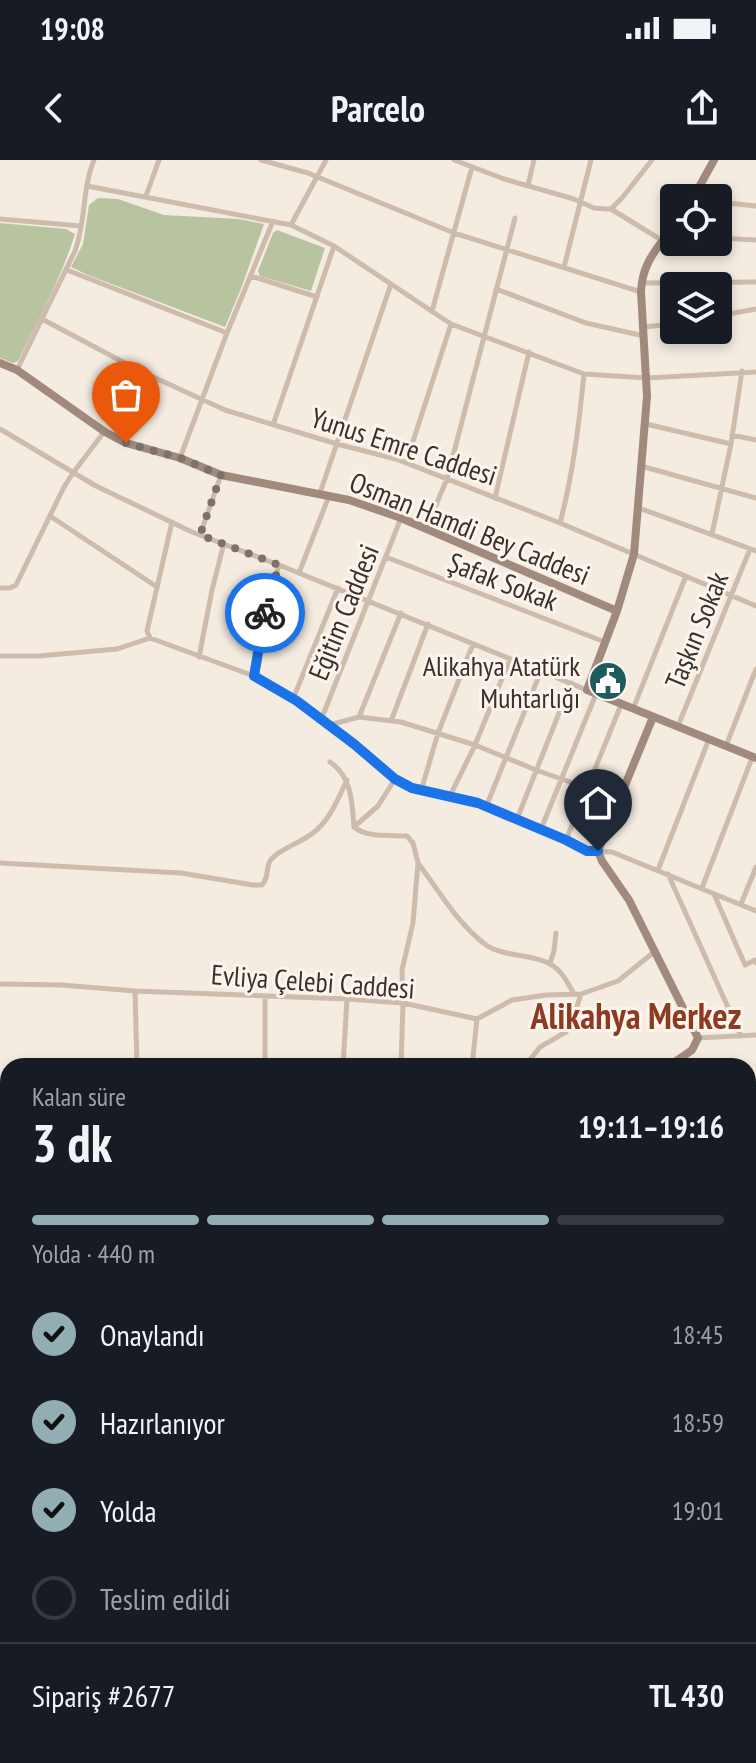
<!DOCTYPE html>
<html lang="tr">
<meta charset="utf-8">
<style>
body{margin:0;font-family:"PT Sans Narrow",sans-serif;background:#242831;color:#f1f3f6;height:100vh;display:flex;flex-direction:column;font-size:30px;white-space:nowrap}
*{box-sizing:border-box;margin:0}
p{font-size:26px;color:#9ea1a6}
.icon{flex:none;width:44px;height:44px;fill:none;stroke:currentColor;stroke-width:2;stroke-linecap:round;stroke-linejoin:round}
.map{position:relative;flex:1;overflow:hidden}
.drawer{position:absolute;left:0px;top:898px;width:756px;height:706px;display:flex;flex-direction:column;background:#171b24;border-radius:24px 24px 0 0;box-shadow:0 4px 12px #0003}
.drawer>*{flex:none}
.buttons{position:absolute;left:660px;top:24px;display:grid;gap:16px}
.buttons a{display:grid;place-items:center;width:72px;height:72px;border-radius:8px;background:#171b24;box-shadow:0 4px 12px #0003;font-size:40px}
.pin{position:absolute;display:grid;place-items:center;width:68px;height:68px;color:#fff;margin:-82px -34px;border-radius:50% 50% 50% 0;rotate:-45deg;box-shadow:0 0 8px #0007}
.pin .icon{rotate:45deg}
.courier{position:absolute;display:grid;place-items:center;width:80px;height:80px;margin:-40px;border:6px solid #1a73e8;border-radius:50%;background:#fff;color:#222;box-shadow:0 2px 10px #0007}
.head em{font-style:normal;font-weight:600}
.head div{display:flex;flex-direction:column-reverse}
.head{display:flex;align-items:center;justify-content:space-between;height:136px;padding:0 32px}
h1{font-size:52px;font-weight:600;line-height:60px}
.bar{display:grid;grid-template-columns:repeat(4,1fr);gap:12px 8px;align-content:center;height:96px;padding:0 32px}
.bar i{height:10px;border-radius:6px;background:#363941}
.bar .current{background:#92aeb2}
.bar p{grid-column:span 4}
.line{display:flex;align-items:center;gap:20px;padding:0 32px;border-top:2px solid #363941}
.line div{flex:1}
ol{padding:0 32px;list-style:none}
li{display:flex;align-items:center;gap:24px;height:88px}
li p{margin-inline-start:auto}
li .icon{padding:8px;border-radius:50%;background:#92aeb2;color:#111;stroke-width:4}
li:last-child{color:#9ea1a6}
li i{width:44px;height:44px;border:4px solid #363941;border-radius:50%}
.status{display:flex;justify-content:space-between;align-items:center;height:56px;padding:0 40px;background:#171b24;direction:ltr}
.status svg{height:22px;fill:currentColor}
header{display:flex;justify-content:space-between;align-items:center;height:104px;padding:0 32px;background:#171b24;font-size:36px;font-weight:600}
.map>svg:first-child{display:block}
.green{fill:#b8c4a0}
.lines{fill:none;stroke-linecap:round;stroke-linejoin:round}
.street{stroke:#cdbbac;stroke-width:5}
.secondary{stroke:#a18a7d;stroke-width:8}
.done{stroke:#7c716b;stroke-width:8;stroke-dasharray:0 14.4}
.route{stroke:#1a73e8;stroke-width:10}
.labels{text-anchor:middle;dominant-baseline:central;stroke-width:6;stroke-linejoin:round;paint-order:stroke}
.street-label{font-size:28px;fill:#3b302b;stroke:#fbf5ee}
.poi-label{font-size:28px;fill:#3b302b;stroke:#fbf5ee;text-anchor:end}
.district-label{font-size:36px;font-weight:bold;fill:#8c3b22;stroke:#fbf5ee}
</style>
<div class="status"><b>19:08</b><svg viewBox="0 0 49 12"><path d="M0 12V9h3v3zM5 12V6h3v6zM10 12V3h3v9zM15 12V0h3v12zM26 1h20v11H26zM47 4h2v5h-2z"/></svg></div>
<header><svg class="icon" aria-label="back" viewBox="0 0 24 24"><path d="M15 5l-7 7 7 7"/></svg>Parcelo<svg class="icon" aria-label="share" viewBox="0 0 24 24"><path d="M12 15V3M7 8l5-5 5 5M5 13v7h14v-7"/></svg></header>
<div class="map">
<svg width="756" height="1603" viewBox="0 0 756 1603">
<rect width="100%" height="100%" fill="#f4ebe1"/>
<path class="green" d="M98 38 118 39 164 55 239 59 264 64 242 126 225 167 88 115 71 107 83 84 89 45Z
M0 63 66 69 75 74C61 118 39 159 18 201L13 203 0 198Z
M277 70 325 88 311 131 260 116 258 111 273 73Z
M0 1135 8 1136V1447L0 1448Z
M8 1543V1596H590V1603H0V1547Z"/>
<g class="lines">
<path class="street" d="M261 0 308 13 454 73 641 132
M454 0 504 19 574 39 594 48 606 49H611L622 38 652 0
M528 25 534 0
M87 26 291 65 334 86 451 164 584 214 647 218 756 212
M146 36 159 0
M718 42 756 46
M611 49 663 81
M0 59 81 66
M291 65 326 0
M718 78 756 80
M564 107 591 0
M67 110 227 173
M251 116 317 137
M642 123 756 122
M496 129 586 163 644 176
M432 151 472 7
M718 156 756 149
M42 159 138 210 225 250 337 284 396 299 560 363 756 446
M643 167 674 164
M17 210 75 91C86 61 82 29 94 0
M646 264 731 284
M273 265 334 86
M0 269 96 326 192 372 279 405 262 461 254 516
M732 275 756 280
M180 298 227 173 273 61
M406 303 451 164
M641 306 756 338
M320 333 391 124
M495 338 529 192
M639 348 756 391
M50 356 157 427
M172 362 147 471 150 478 254 516 297 541 354 584 395 619 412 628 478 643 566 680 587 691 612 692 756 751
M560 363C573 314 579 264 584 214
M426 368 447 319 515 58
M712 374 731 284 742 211
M200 375 221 315
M386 397 605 482
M279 405 587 530
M299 413 329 336
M0 428H10L16 425 64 327 73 313 104 272
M0 496H39L117 489 150 478
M199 497 212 430 224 383
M293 539 338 428
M633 549 686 416
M359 557 401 453
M321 560 401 358
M391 561 428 464
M329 565 359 557 401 562 475 585 536 610 587 628
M678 566 750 389
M726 586 756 509
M330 602C352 617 352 642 354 667 367 678 390 675 407 676L413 683 418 703 413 763 402 810 403 843 401 906
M590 622 621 632
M421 631 438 573 473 484
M450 636 475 585 510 499
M486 647 541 511
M517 659 571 523
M355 666 378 646 395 619
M541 669 596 534
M566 680 621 545
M0 703 181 713 253 725H262C270 715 265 710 270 701 277 690 302 682 313 673 330 660 338 639 347 620
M418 703C439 731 458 764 486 785 508 800 543 791 561 813 566 819 570 827 574 834
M658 710 709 579
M668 714 741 876
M702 728 752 598
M714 734 745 805 755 800 756 803
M741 744 756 707
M550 803 554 791 556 773
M0 824 61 825 135 831 347 839 403 843 477 859 512 840 546 835 581 834 618 821 654 792
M135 831 137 906
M698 878 756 875
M265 906V837
M343 906 347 839
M472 906 477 859
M525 906 540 887 566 872 573 859 581 834
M748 931 756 929
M0 937H8
M748 1019 753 980
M748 1049 756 1050
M748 1105H756
M0 1135 8 1136
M748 1191 756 1192
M748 1255H756
M748 1299 756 1300
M748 1341H756
M755 1441 756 1413
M0 1453 8 1451
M748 1496H756
M748 1555 756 1556
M596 1596 645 1603"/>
<path class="secondary" d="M693 38 714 0
M674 65C658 88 642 102 641 132L647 236 634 394 617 451 587 530 756 598
M0 203 17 210 105 272 126 283 180 298 221 315 349 340 401 358 617 451
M653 557 598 691 602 701 629 740 698 878 692 890 669 906
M596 1596 597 1603"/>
</g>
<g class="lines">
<path class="done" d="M126 283 180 298 221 315 200 375 279 405 265 453"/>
<path class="route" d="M265 453 254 516 297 541 354 584 395 619 412 628 478 643 566 680 587 691H598"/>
</g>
<defs>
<g id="civic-disc" transform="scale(2)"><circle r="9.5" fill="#1f5a5e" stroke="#fbf5ee"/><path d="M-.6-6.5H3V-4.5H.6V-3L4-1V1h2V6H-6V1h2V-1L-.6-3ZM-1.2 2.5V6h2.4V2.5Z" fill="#fff"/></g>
</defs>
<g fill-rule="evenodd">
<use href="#civic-disc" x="608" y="521"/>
</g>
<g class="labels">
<g class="street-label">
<text transform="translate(404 286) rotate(18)">Yunus Emre Caddesi</text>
<text transform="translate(470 368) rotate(22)">Osman Hamdi Bey Caddesi</text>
<text transform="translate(503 421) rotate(21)">Şafak Sokak</text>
<text transform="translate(343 452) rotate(-68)">Eğitim Caddesi</text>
<text transform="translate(696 470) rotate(-68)">Taşkın Sokak</text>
<text transform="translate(313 821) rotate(4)">Evliya Çelebi Caddesi</text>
</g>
<g class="poi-label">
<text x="580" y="505">Alikahya Atatürk<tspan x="580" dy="32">Muhtarlığı</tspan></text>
</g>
<g class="district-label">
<text x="636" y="855">Alikahya Merkez</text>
</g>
</g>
</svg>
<div class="buttons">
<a><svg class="icon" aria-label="locate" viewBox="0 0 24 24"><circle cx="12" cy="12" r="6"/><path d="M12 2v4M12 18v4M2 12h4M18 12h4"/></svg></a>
<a><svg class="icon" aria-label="layers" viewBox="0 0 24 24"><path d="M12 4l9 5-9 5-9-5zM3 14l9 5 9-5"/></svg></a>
</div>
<div class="pin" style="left:126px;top:283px;background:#ea580c"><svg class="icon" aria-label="bag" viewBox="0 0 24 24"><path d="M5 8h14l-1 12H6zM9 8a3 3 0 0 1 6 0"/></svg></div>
<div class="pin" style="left:598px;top:691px;background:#1f2937"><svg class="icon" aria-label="home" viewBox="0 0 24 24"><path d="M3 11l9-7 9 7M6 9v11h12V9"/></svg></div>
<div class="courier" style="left:265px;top:453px"><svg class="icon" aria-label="bike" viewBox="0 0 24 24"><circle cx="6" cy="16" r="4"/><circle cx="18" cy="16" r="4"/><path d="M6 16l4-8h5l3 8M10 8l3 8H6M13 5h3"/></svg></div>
<section class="drawer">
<div class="head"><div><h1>3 dk</h1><p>Kalan süre</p></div><em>19:11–19:16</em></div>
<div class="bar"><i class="current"></i><i class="current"></i><i class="current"></i><i></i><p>Yolda · 440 m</p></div>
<ol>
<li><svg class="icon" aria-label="check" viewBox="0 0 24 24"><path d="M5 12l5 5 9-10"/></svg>Onaylandı<p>18:45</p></li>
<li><svg class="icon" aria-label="check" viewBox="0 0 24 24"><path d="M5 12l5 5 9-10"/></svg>Hazırlanıyor<p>18:59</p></li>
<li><svg class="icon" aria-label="check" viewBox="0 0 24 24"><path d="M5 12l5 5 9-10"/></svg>Yolda<p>19:01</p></li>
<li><i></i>Teslim edildi</li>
</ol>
<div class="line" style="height:104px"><div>Sipariş #2677</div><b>TL 430</b></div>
</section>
</div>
